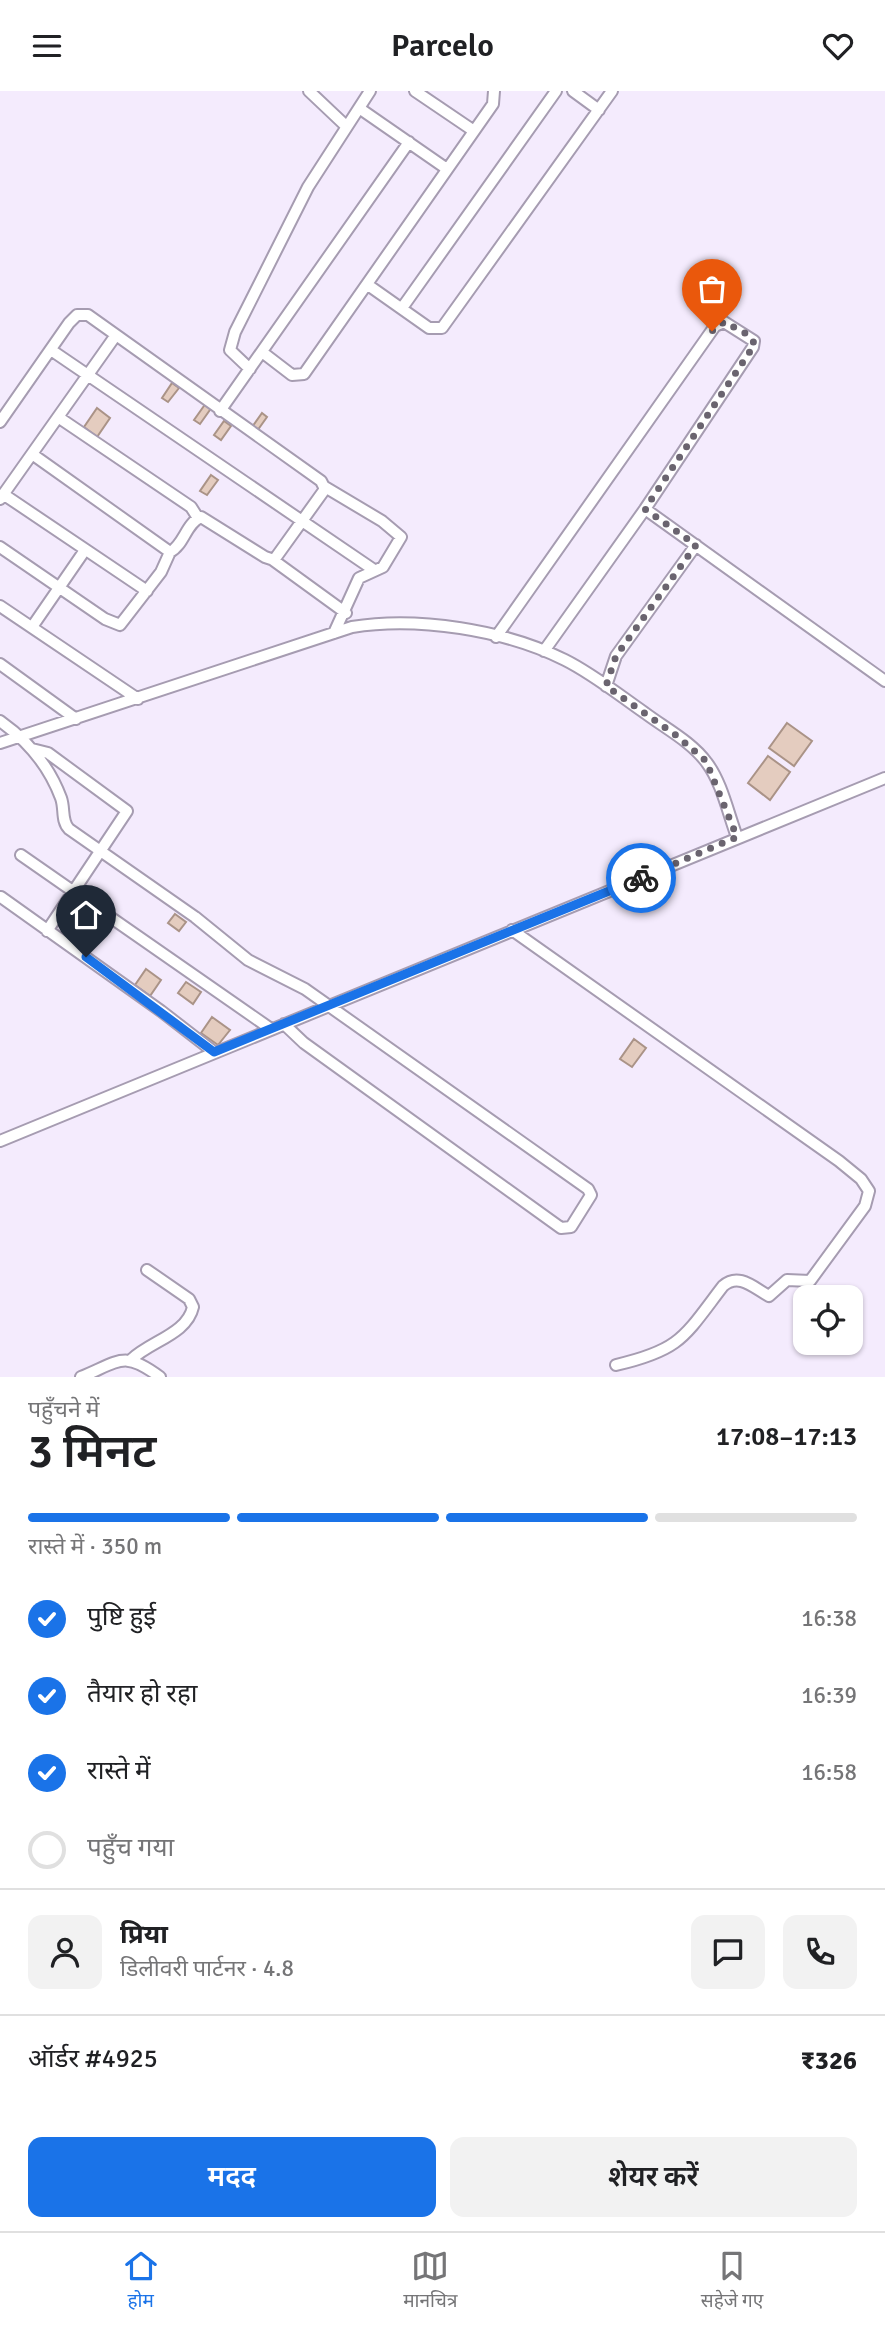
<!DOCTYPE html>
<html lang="hi">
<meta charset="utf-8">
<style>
body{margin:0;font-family:Signika,"Noto Sans Devanagari",sans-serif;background:#f2f2f2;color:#202124;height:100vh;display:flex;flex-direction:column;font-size:26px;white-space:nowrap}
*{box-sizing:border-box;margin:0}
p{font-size:23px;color:#757577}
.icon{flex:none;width:38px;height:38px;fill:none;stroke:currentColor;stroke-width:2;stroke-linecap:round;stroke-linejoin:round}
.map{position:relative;height:1286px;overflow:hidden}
.side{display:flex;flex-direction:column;background:#fff;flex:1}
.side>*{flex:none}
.fabs{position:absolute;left:793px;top:1194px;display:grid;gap:14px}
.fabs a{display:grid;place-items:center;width:70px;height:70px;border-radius:14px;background:#fff;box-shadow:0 2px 5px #0004;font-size:35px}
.pin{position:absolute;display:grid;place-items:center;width:60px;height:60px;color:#fff;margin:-72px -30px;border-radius:50% 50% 50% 0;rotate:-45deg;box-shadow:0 0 7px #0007}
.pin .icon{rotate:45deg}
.courier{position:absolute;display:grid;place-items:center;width:70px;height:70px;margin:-35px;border:5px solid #1a73e8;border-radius:50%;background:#fff;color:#222;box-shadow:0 2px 9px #0007}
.head em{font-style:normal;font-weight:600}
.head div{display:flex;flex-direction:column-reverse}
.head{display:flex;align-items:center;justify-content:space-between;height:119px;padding:0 28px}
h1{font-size:46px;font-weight:600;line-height:52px}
.bar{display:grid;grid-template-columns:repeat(4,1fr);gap:10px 7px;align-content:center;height:84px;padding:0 28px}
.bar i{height:9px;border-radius:5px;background:#e0e0e0}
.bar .on{background:#1a73e8}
.bar p{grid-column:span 4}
.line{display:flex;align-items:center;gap:18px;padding:0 28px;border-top:2px solid #e0e0e0}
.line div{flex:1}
.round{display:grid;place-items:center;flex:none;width:74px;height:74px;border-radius:14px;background:#f2f2f2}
ol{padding:0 28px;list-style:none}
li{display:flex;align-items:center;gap:21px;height:77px}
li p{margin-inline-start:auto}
li .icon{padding:7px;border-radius:50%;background:#1a73e8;color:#fff;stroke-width:4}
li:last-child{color:#757577}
li i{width:38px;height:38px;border:4px solid #e0e0e0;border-radius:50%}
.button{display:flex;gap:14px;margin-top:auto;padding:14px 28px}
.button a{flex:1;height:80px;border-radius:14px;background:#1a73e8;color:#fff;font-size:28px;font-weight:600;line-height:80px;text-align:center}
.button a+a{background:#f2f2f2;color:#202124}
header{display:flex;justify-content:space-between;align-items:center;height:91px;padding:0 28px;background:#fff;font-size:32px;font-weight:600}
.dock{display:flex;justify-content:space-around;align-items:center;height:98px;border-top:2px solid #e0e0e0;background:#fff;font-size:19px;color:#757577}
.dock a{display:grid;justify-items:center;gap:4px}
.dock .on{color:#1a73e8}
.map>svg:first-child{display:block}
.building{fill:#e4ccbf;stroke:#aa9387;stroke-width:2}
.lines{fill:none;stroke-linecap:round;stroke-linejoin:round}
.minor-casing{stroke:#a69cb1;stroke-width:14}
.minor{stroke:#fff;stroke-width:10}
.done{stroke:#6a646f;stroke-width:7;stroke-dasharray:0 12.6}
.route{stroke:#1a73e8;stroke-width:9}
</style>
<header><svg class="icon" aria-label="menu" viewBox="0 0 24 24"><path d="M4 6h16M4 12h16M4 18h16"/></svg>Parcelo<svg class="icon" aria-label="heart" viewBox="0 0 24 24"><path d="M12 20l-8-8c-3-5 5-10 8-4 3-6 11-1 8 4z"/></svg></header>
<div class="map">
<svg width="885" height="1286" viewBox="0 0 885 1286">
<rect width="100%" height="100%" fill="#f4ebfd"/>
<path class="building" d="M172 292 179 297 168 311 162 307Z
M206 312 212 316 200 333 194 329Z
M97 317 110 327 97 346 84 336Z
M262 322 267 326 257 340 252 336Z
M224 330 231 335 221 349 214 344Z
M211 384 218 389 207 404 200 400Z
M787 632 812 650 794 675 769 657Z
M768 665 790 681 770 709 748 692Z
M175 823 186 831 179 840 168 832Z
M146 878 161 889 150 905 135 894Z
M186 891 201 901 193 913 178 902Z
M212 926 230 939 218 954 201 942Z
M634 948 646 957 632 976 620 968Z"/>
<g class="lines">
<g class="minor-casing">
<path id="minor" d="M309 0 346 35
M415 0 474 40
M573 0 599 19
M359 17 447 78
M368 194 429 237H442L612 0
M402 217 556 0
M51 259 374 479
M262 261 292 284 304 283 493 13 494 0
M250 278 230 259 235 241 308 96 370 0
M220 320 409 51
M58 326 191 416 198 427
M0 331 69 232 77 224H88L321 390 325 398 274 469 265 466 201 426C186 432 184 454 170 461L32 363
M325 396 382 430 401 446 383 476 359 487 334 542
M3 403 147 500
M0 408 116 244
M645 418 885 590
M0 456 105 528 120 534 161 481 170 461
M273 469 346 522
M0 515 138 608
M32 536 85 459
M496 546 715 235 724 231 754 250 753 256 645 418 544 560
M0 573 76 628
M606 595 616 565 696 454
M0 630C27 649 49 675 61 707 65 718 61 730 69 738L195 826 248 869 305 898 588 1098 591 1104 571 1136 561 1137 304 952 284 933
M0 652 352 536C417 525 505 539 565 569 593 583 619 604 645 622 665 637 692 651 707 672 722 692 728 722 737 746
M32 658 48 662 127 720 47 840
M21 764 271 938
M1 806 161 920 214 961
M512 839 839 1070 861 1088 869 1100 865 1115 810 1190 787 1189 769 1205C754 1197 739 1181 723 1195 684 1246 681 1259 616 1274
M0 1050 885 687
M132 1268C151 1250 187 1243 193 1216L189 1208 147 1179
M81 1286C120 1270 124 1259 160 1286"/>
</g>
<use href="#minor" class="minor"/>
</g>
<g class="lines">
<path class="done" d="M641 787 737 746 706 670 677 645 606 595 616 565 696 454 645 418 755 253 747 243 724 231 712 240"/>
<path class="route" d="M86 866 214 961 641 787"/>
</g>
</svg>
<div class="fabs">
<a><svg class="icon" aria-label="locate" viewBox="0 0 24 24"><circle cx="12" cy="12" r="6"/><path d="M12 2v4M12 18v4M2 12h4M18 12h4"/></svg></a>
</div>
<div class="pin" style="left:712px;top:240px;background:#ea580c"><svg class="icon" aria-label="bag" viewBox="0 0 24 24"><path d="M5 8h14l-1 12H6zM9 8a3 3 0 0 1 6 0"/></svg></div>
<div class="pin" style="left:86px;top:866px;background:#1f2937"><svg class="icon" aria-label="home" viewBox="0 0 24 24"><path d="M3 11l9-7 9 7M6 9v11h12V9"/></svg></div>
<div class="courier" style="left:641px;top:787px"><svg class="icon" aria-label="bike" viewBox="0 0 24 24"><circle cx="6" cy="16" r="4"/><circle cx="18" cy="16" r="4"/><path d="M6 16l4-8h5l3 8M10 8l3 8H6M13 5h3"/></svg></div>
</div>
<section class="side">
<div class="head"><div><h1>3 मिनट</h1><p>पहुँचने में</p></div><em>17:08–17:13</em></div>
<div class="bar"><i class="on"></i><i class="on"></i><i class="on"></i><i></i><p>रास्ते में · 350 m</p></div>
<ol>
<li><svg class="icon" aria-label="check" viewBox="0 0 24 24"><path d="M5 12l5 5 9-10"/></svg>पुष्टि हुई<p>16:38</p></li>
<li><svg class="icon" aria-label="check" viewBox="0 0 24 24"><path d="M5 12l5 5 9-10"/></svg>तैयार हो रहा<p>16:39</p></li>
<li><svg class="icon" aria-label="check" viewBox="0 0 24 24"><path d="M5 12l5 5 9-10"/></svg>रास्ते में<p>16:58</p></li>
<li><i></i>पहुँच गया</li>
</ol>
<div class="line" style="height:126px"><a class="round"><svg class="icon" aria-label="person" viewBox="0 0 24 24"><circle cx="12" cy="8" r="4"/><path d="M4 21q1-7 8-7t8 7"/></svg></a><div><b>प्रिया</b><p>डिलीवरी पार्टनर · 4.8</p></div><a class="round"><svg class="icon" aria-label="chat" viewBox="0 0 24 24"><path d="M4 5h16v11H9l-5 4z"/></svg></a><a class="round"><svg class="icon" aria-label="phone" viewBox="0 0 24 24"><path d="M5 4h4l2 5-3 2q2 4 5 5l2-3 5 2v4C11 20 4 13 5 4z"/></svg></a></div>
<div class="line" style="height:91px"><div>ऑर्डर #4925</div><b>₹326</b></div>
<div class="button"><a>मदद</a><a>शेयर करें</a></div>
</section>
<nav class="dock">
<a class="on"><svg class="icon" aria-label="home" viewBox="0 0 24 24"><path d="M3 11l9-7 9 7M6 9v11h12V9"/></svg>होम</a>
<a><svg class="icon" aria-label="map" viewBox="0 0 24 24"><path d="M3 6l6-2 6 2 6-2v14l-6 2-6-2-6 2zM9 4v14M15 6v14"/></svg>मानचित्र</a>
<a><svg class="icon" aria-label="saved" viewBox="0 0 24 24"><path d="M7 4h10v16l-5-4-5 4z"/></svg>सहेजे गए</a>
</nav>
